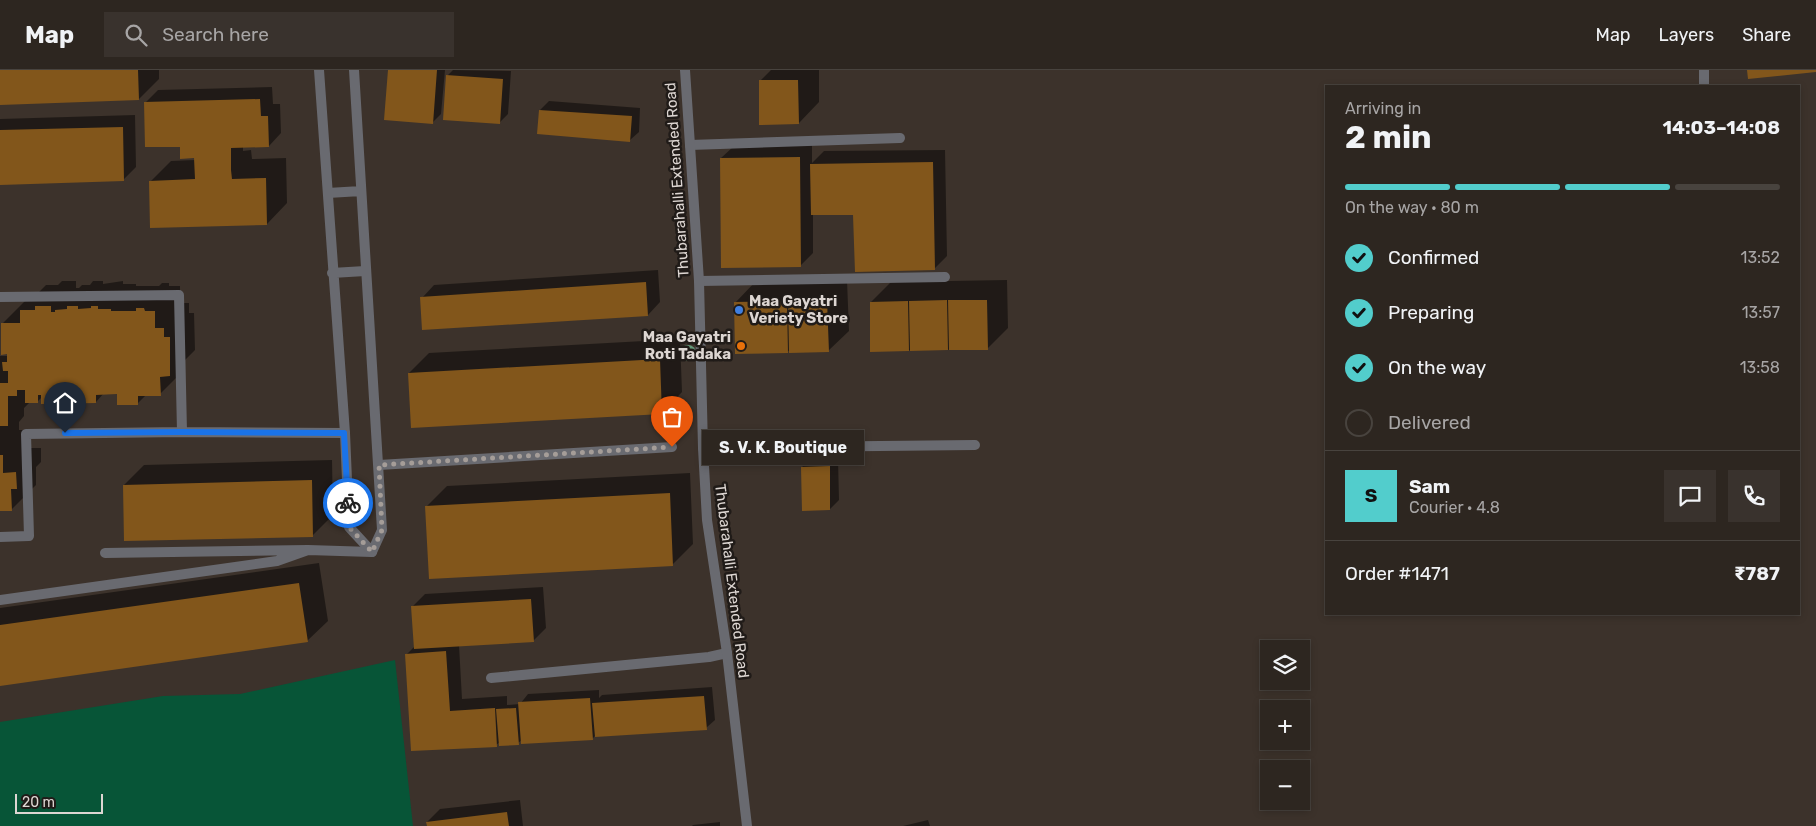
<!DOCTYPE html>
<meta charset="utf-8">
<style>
body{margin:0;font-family:Rubik,sans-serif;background:#39322d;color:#f1f3f6;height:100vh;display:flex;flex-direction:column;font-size:19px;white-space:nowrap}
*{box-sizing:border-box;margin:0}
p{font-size:16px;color:#a7a5a5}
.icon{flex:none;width:28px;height:28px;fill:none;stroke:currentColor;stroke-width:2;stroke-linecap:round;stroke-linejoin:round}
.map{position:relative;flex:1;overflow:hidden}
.details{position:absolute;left:1325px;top:15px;width:475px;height:530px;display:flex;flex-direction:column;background:#2d2620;border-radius:0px;box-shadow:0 2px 8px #0003,0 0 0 1px #48433e}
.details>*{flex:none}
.buttons{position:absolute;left:1260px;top:570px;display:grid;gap:10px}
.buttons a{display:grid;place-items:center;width:50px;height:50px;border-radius:0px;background:#2d2620;box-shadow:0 2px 8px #0003,0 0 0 1px #48433e;font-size:25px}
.scale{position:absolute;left:15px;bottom:12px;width:88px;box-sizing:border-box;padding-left:5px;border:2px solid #ddd6d2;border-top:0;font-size:14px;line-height:18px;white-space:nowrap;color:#ddd6d2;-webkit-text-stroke:4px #201b18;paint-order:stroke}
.pin{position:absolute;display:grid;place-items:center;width:42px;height:42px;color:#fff;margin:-51px -21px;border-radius:50% 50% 50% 0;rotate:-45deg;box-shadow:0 0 5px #0007}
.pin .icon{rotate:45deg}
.courier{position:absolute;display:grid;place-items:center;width:50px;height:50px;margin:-25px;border:4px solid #1a73e8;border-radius:50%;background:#fff;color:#222;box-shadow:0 1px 6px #0007}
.bubble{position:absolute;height:35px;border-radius:0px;background:#2d2620;box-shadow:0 2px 8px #0003,0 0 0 1px #48433e;font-size:16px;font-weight:700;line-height:35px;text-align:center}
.summary em{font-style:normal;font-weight:700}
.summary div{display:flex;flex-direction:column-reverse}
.summary{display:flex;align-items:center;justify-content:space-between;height:85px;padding:0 20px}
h1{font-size:32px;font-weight:700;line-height:38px}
.bar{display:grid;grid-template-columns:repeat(4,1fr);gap:8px 5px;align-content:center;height:60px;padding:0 20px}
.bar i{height:6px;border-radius:4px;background:#48433e}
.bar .active{background:#52cdcc}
.bar p{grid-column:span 4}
.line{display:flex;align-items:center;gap:12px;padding:0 20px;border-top:1px solid #48433e}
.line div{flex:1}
.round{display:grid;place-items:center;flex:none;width:52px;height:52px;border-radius:0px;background:#39322d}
ol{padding:0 20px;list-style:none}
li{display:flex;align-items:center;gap:15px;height:55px}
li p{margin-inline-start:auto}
li .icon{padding:5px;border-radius:50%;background:#52cdcc;color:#111;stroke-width:4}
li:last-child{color:#a7a5a5}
li i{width:28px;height:28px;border:2px solid #48433e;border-radius:50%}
header{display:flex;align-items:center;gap:30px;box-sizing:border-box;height:70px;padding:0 25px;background:#2d2620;border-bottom:1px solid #48433e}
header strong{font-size:24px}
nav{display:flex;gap:28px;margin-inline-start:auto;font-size:18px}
.search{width:350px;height:45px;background:#39322d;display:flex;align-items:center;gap:12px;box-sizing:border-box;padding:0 18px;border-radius:0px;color:#a7a5a5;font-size:19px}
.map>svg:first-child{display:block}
.green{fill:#075537}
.shadow{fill:#0007}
.building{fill:#82561b}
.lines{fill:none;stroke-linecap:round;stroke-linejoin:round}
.service{stroke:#696a70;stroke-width:10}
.minor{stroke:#696a70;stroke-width:10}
.tertiary{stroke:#696a70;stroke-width:10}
.tree{fill:#659a7a}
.done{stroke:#a59d98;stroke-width:5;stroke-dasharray:0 9}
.route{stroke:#1a73e8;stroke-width:6}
.shop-dot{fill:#3f7fe0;stroke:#201b18;stroke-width:2}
.food-dot{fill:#e8710a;stroke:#201b18;stroke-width:2}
.labels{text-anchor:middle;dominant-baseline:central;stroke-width:5;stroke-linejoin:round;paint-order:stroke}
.street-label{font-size:15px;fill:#ddd6d2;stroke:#201b18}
.poi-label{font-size:15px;font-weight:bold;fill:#ddd6d2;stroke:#201b18;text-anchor:start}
</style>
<header>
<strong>Map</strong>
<div class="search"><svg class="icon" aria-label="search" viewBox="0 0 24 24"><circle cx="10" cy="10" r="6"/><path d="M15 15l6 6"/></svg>Search here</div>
<nav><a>Map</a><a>Layers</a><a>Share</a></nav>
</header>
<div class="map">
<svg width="1816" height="756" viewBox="0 0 1816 756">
<rect width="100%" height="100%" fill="#3c322b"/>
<path class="green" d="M395 590 413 756H0V652L163 626 240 624Z"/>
<path class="shadow" d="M0 0H159V9L139 29 0 33Z
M389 0H445L441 44 433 52Z
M453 0 511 1 508 44 499 53 447 6Z
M771 0H819V32L799 53 760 11Z
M272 17 273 34H280L281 63 269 76H243V81L251 80 252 89 286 88 287 133 267 154 151 111 171 91 195 90V87L181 76 145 33 158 20Z
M549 31 640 38 639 62 630 70 540 40Z
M135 45 136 97 123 110 0 114V49Z
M812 75V93L824 81 945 80 947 186 934 199 855 143 813 144V183L801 195 721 88 734 76Z
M658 200 660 232 648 245 422 228 434 215Z
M847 210 849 261 828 281 791 279 787 282 735 233 755 212Z
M1007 210 1008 258 987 279 871 281V232L891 212Z
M62 211H76V218H79L82 215H90L93 211H103V214L123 211V214H136V216H159L162 213H169V216H180V233H189V243H194L195 280 185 290V299L160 324 146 325 137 334 118 323H104L96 332 42 327 37 332H30L24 338V346L19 352V360H27L28 378H41V392L36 397V415L11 440H0V286H8L2 254 27 229 33 228 46 215H58Z
M680 269 682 322 662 343 409 303 429 283Z
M838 388 839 430 830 439 802 397 811 389Z
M332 390 333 445 312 466 124 415 144 395Z
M690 403 693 474 673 494 426 437 447 416Z
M319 493 328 551 307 571 0 615V538Z
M543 517 546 558 533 571 459 575 462 629 507 626V635L520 634 528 624 599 620V628L602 625 712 617 715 650 706 658 595 666 592 669 522 670 518 673 500 672 496 675 412 680 406 585 415 576 413 536 425 524Z
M520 730 523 756H428L427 752 440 739Z
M928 750 930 756H903Z
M720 752V756H692L693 755Z"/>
<path class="building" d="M0 0H138L139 30 0 35Z
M388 0H437L433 54 384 50Z
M1747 0H1816V2L1748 9Z
M446 5 503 9 500 54 443 50Z
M759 10H798L799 54 759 55Z
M260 29 261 46H268L269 77 231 78V100L232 109 266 108 267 155 150 158 149 111 195 109 194 88 180 89V77H145L144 32Z
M539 40 632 46 630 72 537 64Z
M123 57 124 111 0 115V60Z
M800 87 801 197 721 198 720 88Z
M933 92 935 200 855 202 853 145H811L810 94Z
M646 212 648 246 422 260 420 227Z
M827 230 829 282 789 283 788 231Z
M947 230 948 280 910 281 909 231Z
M948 230H987L988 280H949Z
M787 231 788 283 735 284 734 232Z
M908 231 909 281 870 282V232Z
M35 236H51V242H55V240L67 239V236H78V239L91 238V236H98V239H111V241H136V238H144L145 241H155V258H164V267H170V306L160 307 161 326H138V335H117V324L96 325V333L41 334V325H38V333H25V320H17V326H8V356H0V313H8V301H3L2 292H7V284L1 285V253H20V240H35Z
M660 289 662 344 411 358 408 303Z
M0 385H3V403L16 402 17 419H11L12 441H0Z
M830 396V440L802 441 801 397Z
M312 410 313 467 124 471 123 415Z
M670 423 673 496 429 509 425 436Z
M299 513 308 572 0 616V555Z
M531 529 534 572 414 579 411 536Z
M446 581 450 641 495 638 497 677 411 681 405 584Z
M704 626 707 660 595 667 592 633Z
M590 628 593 670 521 674 518 632Z
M516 638 519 675 499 676 496 639Z
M507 742 509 756H427L426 752Z"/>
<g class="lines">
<path class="service" d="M0 227 179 225 182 362 345 363
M379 395 672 377
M0 467 29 466 26 364 182 362
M105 483 308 480 372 482
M0 530 277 491 308 480
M491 608 709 587 727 583"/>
<path class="minor" d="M319 0 345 363 349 457 372 482 382 460 354 0
M1704 0V16
M690 75 900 68
M328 123 361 121
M332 203 365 201
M699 211 945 207
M703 378 975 375"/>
<path class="tertiary" d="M685 0 699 211 703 378 707 450 727 583 747 756"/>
</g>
<circle class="tree" cx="688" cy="283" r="8"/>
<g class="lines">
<path class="done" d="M348 433 349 457 372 482 382 460 379 395 672 377"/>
<path class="route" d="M65 363 182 362 344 363 348 433"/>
</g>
<circle class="shop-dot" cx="739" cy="240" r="5"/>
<circle class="food-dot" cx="741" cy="276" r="5"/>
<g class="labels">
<g class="street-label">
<text transform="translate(677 110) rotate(-94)">Thubarahalli Extended Road</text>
<text transform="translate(732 511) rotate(83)">Thubarahalli Extended Road</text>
</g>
<g class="poi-label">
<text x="749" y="231">Maa Gayatri<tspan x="749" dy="17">Veriety Store</tspan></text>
<text x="731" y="267" text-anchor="end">Maa Gayatri<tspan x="731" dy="17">Roti Tadaka</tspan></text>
</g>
</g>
</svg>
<div class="buttons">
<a><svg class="icon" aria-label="layers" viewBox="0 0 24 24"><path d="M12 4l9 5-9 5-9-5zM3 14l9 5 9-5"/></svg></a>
<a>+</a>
<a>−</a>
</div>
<div class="scale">20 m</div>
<div class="pin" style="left:672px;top:377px;background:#ea580c"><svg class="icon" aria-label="bag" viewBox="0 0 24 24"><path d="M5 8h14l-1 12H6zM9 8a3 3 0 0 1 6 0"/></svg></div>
<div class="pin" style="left:65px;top:363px;background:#1f2937"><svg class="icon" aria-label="home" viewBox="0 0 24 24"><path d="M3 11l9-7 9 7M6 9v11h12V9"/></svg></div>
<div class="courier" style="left:348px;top:433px"><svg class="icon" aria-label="bike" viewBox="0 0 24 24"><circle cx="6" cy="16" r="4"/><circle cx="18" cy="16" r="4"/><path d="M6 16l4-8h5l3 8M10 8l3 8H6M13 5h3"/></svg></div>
<div class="bubble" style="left:702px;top:360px;width:162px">S. V. K. Boutique</div>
<section class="details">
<div class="summary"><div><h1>2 min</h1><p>Arriving in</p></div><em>14:03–14:08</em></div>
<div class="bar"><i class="active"></i><i class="active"></i><i class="active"></i><i></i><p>On the way · 80 m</p></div>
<ol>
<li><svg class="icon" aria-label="check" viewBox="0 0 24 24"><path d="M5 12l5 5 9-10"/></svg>Confirmed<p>13:52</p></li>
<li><svg class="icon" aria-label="check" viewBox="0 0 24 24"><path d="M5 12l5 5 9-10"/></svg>Preparing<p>13:57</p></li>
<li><svg class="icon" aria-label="check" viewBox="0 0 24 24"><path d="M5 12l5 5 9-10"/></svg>On the way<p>13:58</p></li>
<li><i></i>Delivered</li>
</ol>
<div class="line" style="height:90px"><b class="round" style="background:#52cdcc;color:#111">S</b><div><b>Sam</b><p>Courier · 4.8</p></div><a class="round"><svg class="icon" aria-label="chat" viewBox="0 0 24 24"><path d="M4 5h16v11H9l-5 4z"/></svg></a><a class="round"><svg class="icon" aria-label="phone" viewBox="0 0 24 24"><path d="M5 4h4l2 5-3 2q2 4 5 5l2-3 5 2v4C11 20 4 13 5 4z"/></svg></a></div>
<div class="line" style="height:65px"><div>Order #1471</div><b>₹787</b></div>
</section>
</div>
